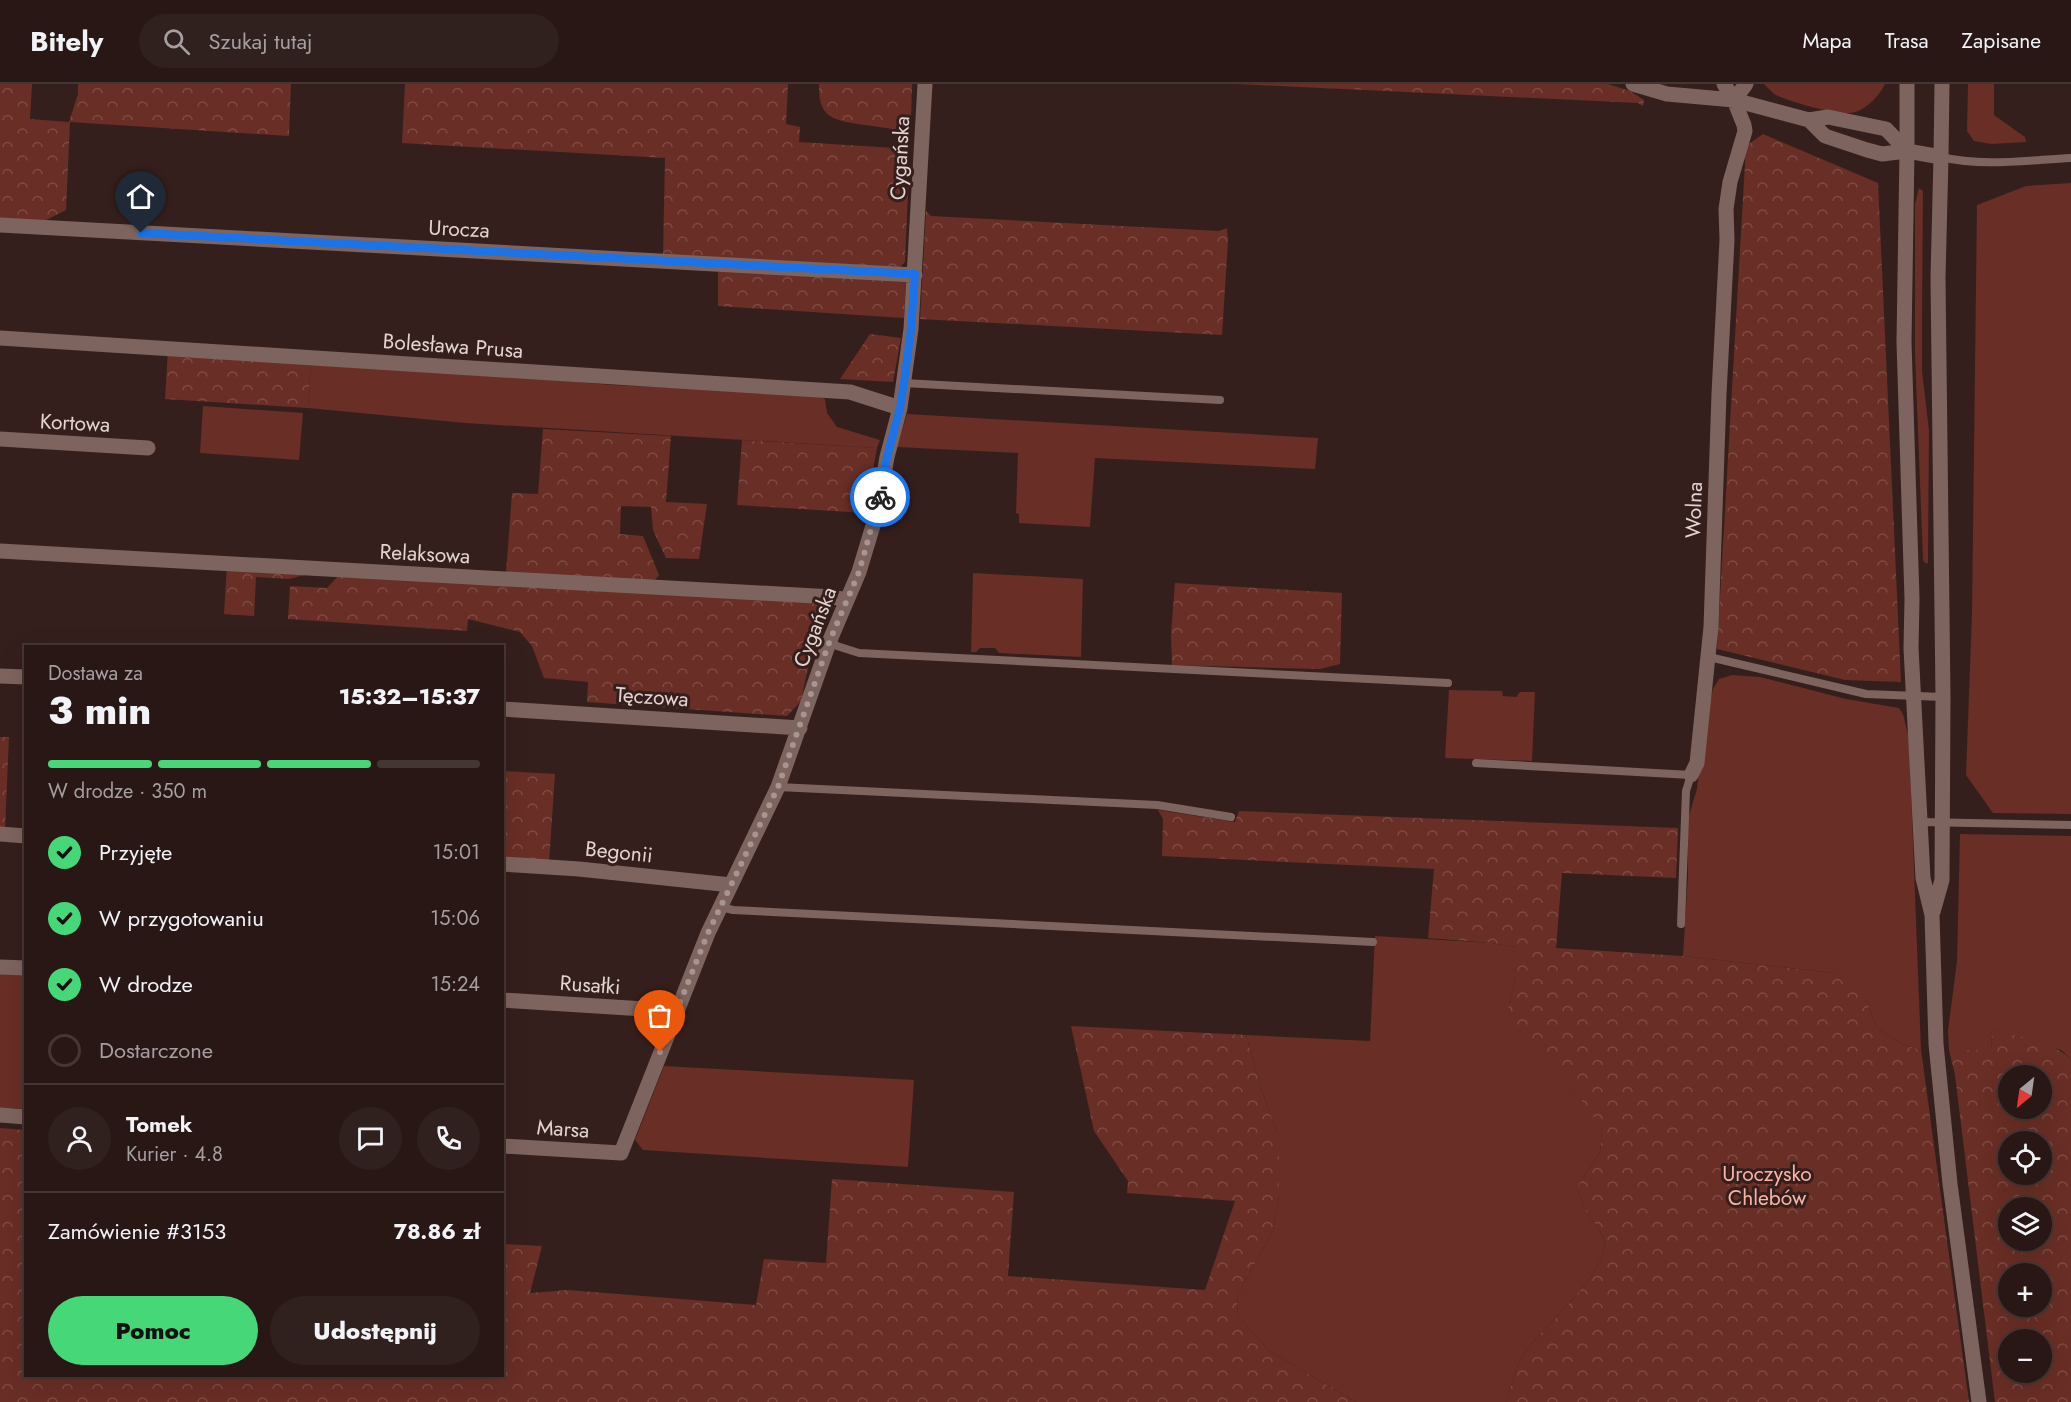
<!DOCTYPE html>
<html lang="pl">
<meta charset="utf-8">
<style>
body{margin:0;font-family:Jost,sans-serif;background:#30201e;color:#f1f3f6;height:100vh;display:flex;flex-direction:column;font-size:22px;white-space:nowrap}
*{box-sizing:border-box;margin:0}
p{font-size:20px;color:#a59fa0}
.icon{flex:none;width:33px;height:33px;fill:none;stroke:currentColor;stroke-width:2;stroke-linecap:round;stroke-linejoin:round}
.map{position:relative;flex:1;overflow:hidden}
.details{position:absolute;left:24px;top:561px;width:480px;height:732px;display:flex;flex-direction:column;background:#281715;border-radius:0px;box-shadow:0 6px 24px #0002,0 0 0 2px #443634}
.details>*{flex:none}
.needle{width:39px;rotate:209deg}
.fabs{position:absolute;left:1998px;top:981px;display:grid;gap:12px}
.fabs a{display:grid;place-items:center;width:54px;height:54px;border-radius:50%;background:#281715;box-shadow:0 6px 24px #0002,0 0 0 2px #443634;font-size:30px}
.pin{position:absolute;display:grid;place-items:center;width:51px;height:51px;color:#fff;margin:-62px -26px;border-radius:50% 50% 50% 0;rotate:-45deg;box-shadow:0 0 6px #0007}
.pin .icon{rotate:45deg}
.courier{position:absolute;display:grid;place-items:center;width:60px;height:60px;margin:-30px;border:4px solid #1a73e8;border-radius:50%;background:#fff;color:#222;box-shadow:0 2px 8px #0007}
.summary em{font-style:normal;font-weight:800}
.summary div{display:flex;flex-direction:column-reverse}
.summary{display:flex;align-items:center;justify-content:space-between;height:102px;padding:0 24px}
h1{font-size:39px;font-weight:800;line-height:45px}
.bar{display:grid;grid-template-columns:repeat(4,1fr);gap:9px 6px;align-content:center;height:72px;padding:0 24px}
.bar i{height:8px;border-radius:4px;background:#443634}
.bar .on{background:#46d779}
.bar p{grid-column:span 4}
.line{display:flex;align-items:center;gap:15px;padding:0 24px;border-top:2px solid #443634}
.line div{flex:1}
.round{display:grid;place-items:center;flex:none;width:63px;height:63px;border-radius:32px;background:#30201e}
ol{padding:0 24px;list-style:none}
li{display:flex;align-items:center;gap:18px;height:66px}
li p{margin-inline-start:auto}
li .icon{padding:6px;border-radius:50%;background:#46d779;color:#111;stroke-width:4}
li:last-child{color:#a59fa0}
li i{width:33px;height:33px;border:3px solid #443634;border-radius:50%}
.cta{display:flex;gap:12px;margin-top:auto;padding:12px 24px}
.cta a{flex:1;height:69px;border-radius:36px;background:#46d779;color:#111;font-size:24px;font-weight:800;line-height:69px;text-align:center}
.cta a+a{background:#30201e;color:#f1f3f6}
header{display:flex;align-items:center;gap:36px;box-sizing:border-box;height:84px;padding:0 30px;background:#281715;border-bottom:2px solid #443634}
header strong{font-size:28px}
nav{display:flex;gap:33px;margin-inline-start:auto;font-size:21px}
.search{width:420px;height:54px;background:#30201e;display:flex;align-items:center;gap:15px;box-sizing:border-box;padding:0 21px;border-radius:33px;color:#a59fa0;font-size:22px}
.map>svg:first-child{display:block}
.green{fill:#692e25}
.forest{fill:url(#forest-crowns);fill-rule:evenodd}
.lines{fill:none;stroke-linecap:round;stroke-linejoin:round}
.service{stroke:#7e645f;stroke-width:8}
.minor{stroke:#7e645f;stroke-width:15}
.tertiary{stroke:#7e645f;stroke-width:15}
.done{stroke:#a69592;stroke-width:6;stroke-dasharray:0 10.8}
.route{stroke:#1a73e8;stroke-width:8}
.labels{text-anchor:middle;dominant-baseline:central;stroke-width:6;stroke-linejoin:round;paint-order:stroke}
.street-label{font-size:21px;fill:#e3d4d1;stroke:#351f1c}
.park-label{font-size:21px;fill:#fbb3a6;stroke:#351f1c}
</style>
<header>
<strong>Bitely</strong>
<div class="search"><svg class="icon" aria-label="search" viewBox="0 0 24 24"><circle cx="10" cy="10" r="6"/><path d="M15 15l6 6"/></svg>Szukaj tutaj</div>
<nav><a>Mapa</a><a>Trasa</a><a>Zapisane</a></nav>
</header>
<div class="map">
<svg width="2071" height="1318" viewBox="0 0 2071 1318">
<defs>
<pattern id="forest-crowns" width="20" height="18" patternUnits="userSpaceOnUse" patternTransform="scale(1.5)"><rect width="20" height="18" fill="#692e25"/><path d="M2 6a3 3 0 1 1 6 0M12 15a3 3 0 1 1 6 0" fill="none" stroke="#7e4b44"/></pattern>
</defs>
<rect width="100%" height="100%" fill="#351f1c"/>
<path class="green" d="M1764 0H1885C1879 12 1868 24 1855 28 1842 33 1787 17 1774 10 1771 7 1767 3 1764 0Z
M1968 0H1994V31L2025 53 2026 58 1991 60 1974 57 1967 47Z
M2071 99V730L1993 729 1966 691 1972 529 1977 121 2026 102Z
M1919 104 1923 107 1922 236V287L1929 347 1928 472V479H1925L1923 476 1915 270V120Z
M311 276 612 301 813 310 825 315 827 329 837 343 880 356 877 364 465 339 308 324Z
M203 322 303 329 299 376 200 369Z
M907 330 1318 354 1315 385 1095 374 1090 443 1019 439V430L1016 429 1018 369 897 363Z
M973 489 1083 495 1081 573 999 569 995 564H980L976 568H971Z
M1732 591 1760 593 1846 615 1899 624 1903 630 1909 655 1921 966 1902 960 1876 943 1867 918 1834 889 1683 872 1688 791V735L1697 705 1704 642 1713 605 1719 595Z
M1449 606 1502 607 1503 612 1516 613 1520 608H1535L1532 677 1445 674Z
M1960 750 2071 752V975L2061 966 1992 946 1991 966H1949L1948 947 1957 877Z
M1375 852 1492 859 1516 863V892L1508 924 1588 1023 1602 1045 1600 1068 1577 1103C1580 1111 1583 1121 1587 1129 1592 1137 1602 1146 1604 1156 1611 1188 1541 1243 1524 1270 1515 1284 1511 1303 1506 1318H1356L1269 1267 1237 1231 1238 1210 1273 1147 1279 1112V1054L1262 1007 1246 951 1370 957Z
M0 889 25 890V1025L0 1024Z
M664 982 914 996 908 1083 643 1066 635 1056Z"/>
<path class="forest" d="M0 0H32L30 35 69 38 78 10V0H291L289 52 70 38 66 126 42 138 0 135Z
M405 0H788L786 40 800 43 799 58 910 65 905 178 900 183 663 172 665 74 402 59Z
M819 0H912L911 38 907 47C893 45 879 43 865 41 835 36 818 36 819 0Z
M1237 0H1608L1630 7 1644 16 1643 22 1638 19Z
M1763 50 1878 99 1901 598 1845 596 1717 565 1746 62Z
M926 127 931 132 1219 147 1227 144 1228 157 1222 251 920 235Z
M718 186 906 196 904 234 718 222Z
M870 250 901 254 893 298 840 295Z
M168 266 311 276 308 324 165 315Z
M543 345 671 352 666 418 707 420 699 475 666 474 653 446 651 423 621 422 620 450 643 452 659 491 654 497 506 489 512 409 538 410Z
M742 356 877 364 865 429 737 421Z
M227 481 321 487 289 495 256 493 254 532 224 530Z
M341 489 829 519 810 574 801 617 787 632 587 618 588 598 544 594 532 562 520 548 468 535 467 547 288 535 290 502 327 504Z
M1175 499 1342 509 1340 580 1320 585 1172 581 1171 550Z
M0 653H9L5 746 0 745Z
M502 687 555 690 549 779 503 776Z
M1158 726 1235 738 1239 727 1678 744 1676 794 1562 789 1556 864 1683 872 1834 889 1856 906 1867 918 1876 943 1902 960 1921 966 1969 1318H1506C1511 1303 1515 1284 1524 1270 1541 1243 1611 1188 1604 1156 1602 1146 1592 1137 1587 1129 1583 1121 1580 1111 1577 1103L1600 1068 1602 1045 1575 1007 1530 963 1508 924 1516 892V863L1492 859 1428 854 1434 785 1162 772 1163 735Z
M1071 942 1246 951 1262 1007 1279 1054V1112L1273 1147 1238 1210 1237 1231 1269 1267 1356 1318H0V1044L25 1046 26 1292H502L503 1160 542 1162 530 1209 568 1206 756 1221 764 1175 826 1179 832 1095 1014 1108 1008 1192 1205 1206 1235 1117 1127 1109 1128 1097 1094 1047Z
M1992 946C2019 953 2049 956 2071 975V1318H1995L1955 991 1949 966H1991ZM2008 992H2042V1024H2008ZM2008 1058H2042V1090H2008ZM2008 1124H2042V1156H2008ZM2008 1190H2042V1222H2008ZM2008 1256H2042V1288H2008Z"/>
<g class="lines">
<path class="service" d="M1941 73C1982 83 2029 76 2071 74
M904 299 1220 316
M830 556 837 562 859 569 1448 599
M1709 573 1866 610 1943 613
M1476 679 1691 691 1686 707 1681 840
M778 703 1157 721 1231 733
M1920 738 2071 741
M721 823 733 826 1373 858"/>
<path class="minor" d="M1633 0 1667 10 1734 16 1744 41 1745 47 1730 98 1726 125 1727 156 1719 310 1711 543 1697 679 1691 691
M1907 67 1904 258 1912 515 1911 564 1923 794 1932 831 1936 960 1950 1100 1979 1318
M0 141 915 191
M0 254 850 308 900 324
M0 355 148 364
M0 467 833 513 847 516
M0 592 26 593
M502 625 800 644
M0 750 26 752
M502 780 579 785 731 801
M1933 828 1942 796 1943 613 1938 194 1941 73
M0 883 26 884
M502 916 676 927
M0 1031 26 1033
M502 1062 621 1069 708 849 778 703 830 556 859 488 878 425 887 373 900 324 911 245 925 0"/>
<path class="tertiary" d="M1724 0 1734 16 1809 36 1828 33 1886 45 1907 67
M1907 0V67
M1734 16 1746 0
M1809 36 1825 52 1867 66 1882 70 1907 67 1941 73 1942 0"/>
</g>
<g class="lines">
<path class="done" d="M660 968 708 849 778 703 830 556 859 488 880 413"/>
<path class="route" d="M141 149 915 190 911 245 904 299 900 324 887 373 880 413"/>
</g>
<g class="labels">
<g class="street-label">
<text transform="translate(900 74) rotate(-87)">Cygańska</text>
<text transform="translate(459 145) rotate(3)">Urocza</text>
<text transform="translate(453 262) rotate(4)">Bolesława Prusa</text>
<text transform="translate(75 339) rotate(3)">Kortowa</text>
<text transform="translate(1694 426) rotate(-88)">Wolna</text>
<text transform="translate(425 470) rotate(3)">Relaksowa</text>
<text transform="translate(815 543) rotate(-69)">Cygańska</text>
<text transform="translate(652 613) rotate(4)">Tęczowa</text>
<text transform="translate(619 768) rotate(6)">Begonii</text>
<text transform="translate(590 901) rotate(4)">Rusałki</text>
<text transform="translate(563 1045) rotate(4)">Marsa</text>
</g>
<g class="park-label">
<text x="1767" y="1090">Uroczysko<tspan x="1767" dy="24">Chlebów</tspan></text>
</g>
</g>
</svg>
<div class="fabs">
<a><svg class="needle" viewBox="-14 -14 28 28"><path d="M0-13l5 13h-10z" fill="#e53935"/><path d="M0 13l5-13h-10z" fill="#a59fa0"/></svg></a>
<a><svg class="icon" aria-label="locate" viewBox="0 0 24 24"><circle cx="12" cy="12" r="6"/><path d="M12 2v4M12 18v4M2 12h4M18 12h4"/></svg></a>
<a><svg class="icon" aria-label="layers" viewBox="0 0 24 24"><path d="M12 4l9 5-9 5-9-5zM3 14l9 5 9-5"/></svg></a>
<a>+</a>
<a>−</a>
</div>
<div class="pin" style="left:660px;top:968px;background:#ea580c"><svg class="icon" aria-label="bag" viewBox="0 0 24 24"><path d="M5 8h14l-1 12H6zM9 8a3 3 0 0 1 6 0"/></svg></div>
<div class="pin" style="left:141px;top:149px;background:#1f2937"><svg class="icon" aria-label="home" viewBox="0 0 24 24"><path d="M3 11l9-7 9 7M6 9v11h12V9"/></svg></div>
<div class="courier" style="left:880px;top:413px"><svg class="icon" aria-label="bike" viewBox="0 0 24 24"><circle cx="6" cy="16" r="4"/><circle cx="18" cy="16" r="4"/><path d="M6 16l4-8h5l3 8M10 8l3 8H6M13 5h3"/></svg></div>
<section class="details">
<div class="summary"><div><h1>3 min</h1><p>Dostawa za</p></div><em>15:32–15:37</em></div>
<div class="bar"><i class="on"></i><i class="on"></i><i class="on"></i><i></i><p>W drodze · 350 m</p></div>
<ol>
<li><svg class="icon" aria-label="check" viewBox="0 0 24 24"><path d="M5 12l5 5 9-10"/></svg>Przyjęte<p>15:01</p></li>
<li><svg class="icon" aria-label="check" viewBox="0 0 24 24"><path d="M5 12l5 5 9-10"/></svg>W przygotowaniu<p>15:06</p></li>
<li><svg class="icon" aria-label="check" viewBox="0 0 24 24"><path d="M5 12l5 5 9-10"/></svg>W drodze<p>15:24</p></li>
<li><i></i>Dostarczone</li>
</ol>
<div class="line" style="height:108px"><a class="round"><svg class="icon" aria-label="person" viewBox="0 0 24 24"><circle cx="12" cy="8" r="4"/><path d="M4 21q1-7 8-7t8 7"/></svg></a><div><b>Tomek</b><p>Kurier · 4.8</p></div><a class="round"><svg class="icon" aria-label="chat" viewBox="0 0 24 24"><path d="M4 5h16v11H9l-5 4z"/></svg></a><a class="round"><svg class="icon" aria-label="phone" viewBox="0 0 24 24"><path d="M5 4h4l2 5-3 2q2 4 5 5l2-3 5 2v4C11 20 4 13 5 4z"/></svg></a></div>
<div class="line" style="height:78px"><div>Zamówienie #3153</div><b>78.86 zł</b></div>
<div class="cta"><a>Pomoc</a><a>Udostępnij</a></div>
</section>
</div>
